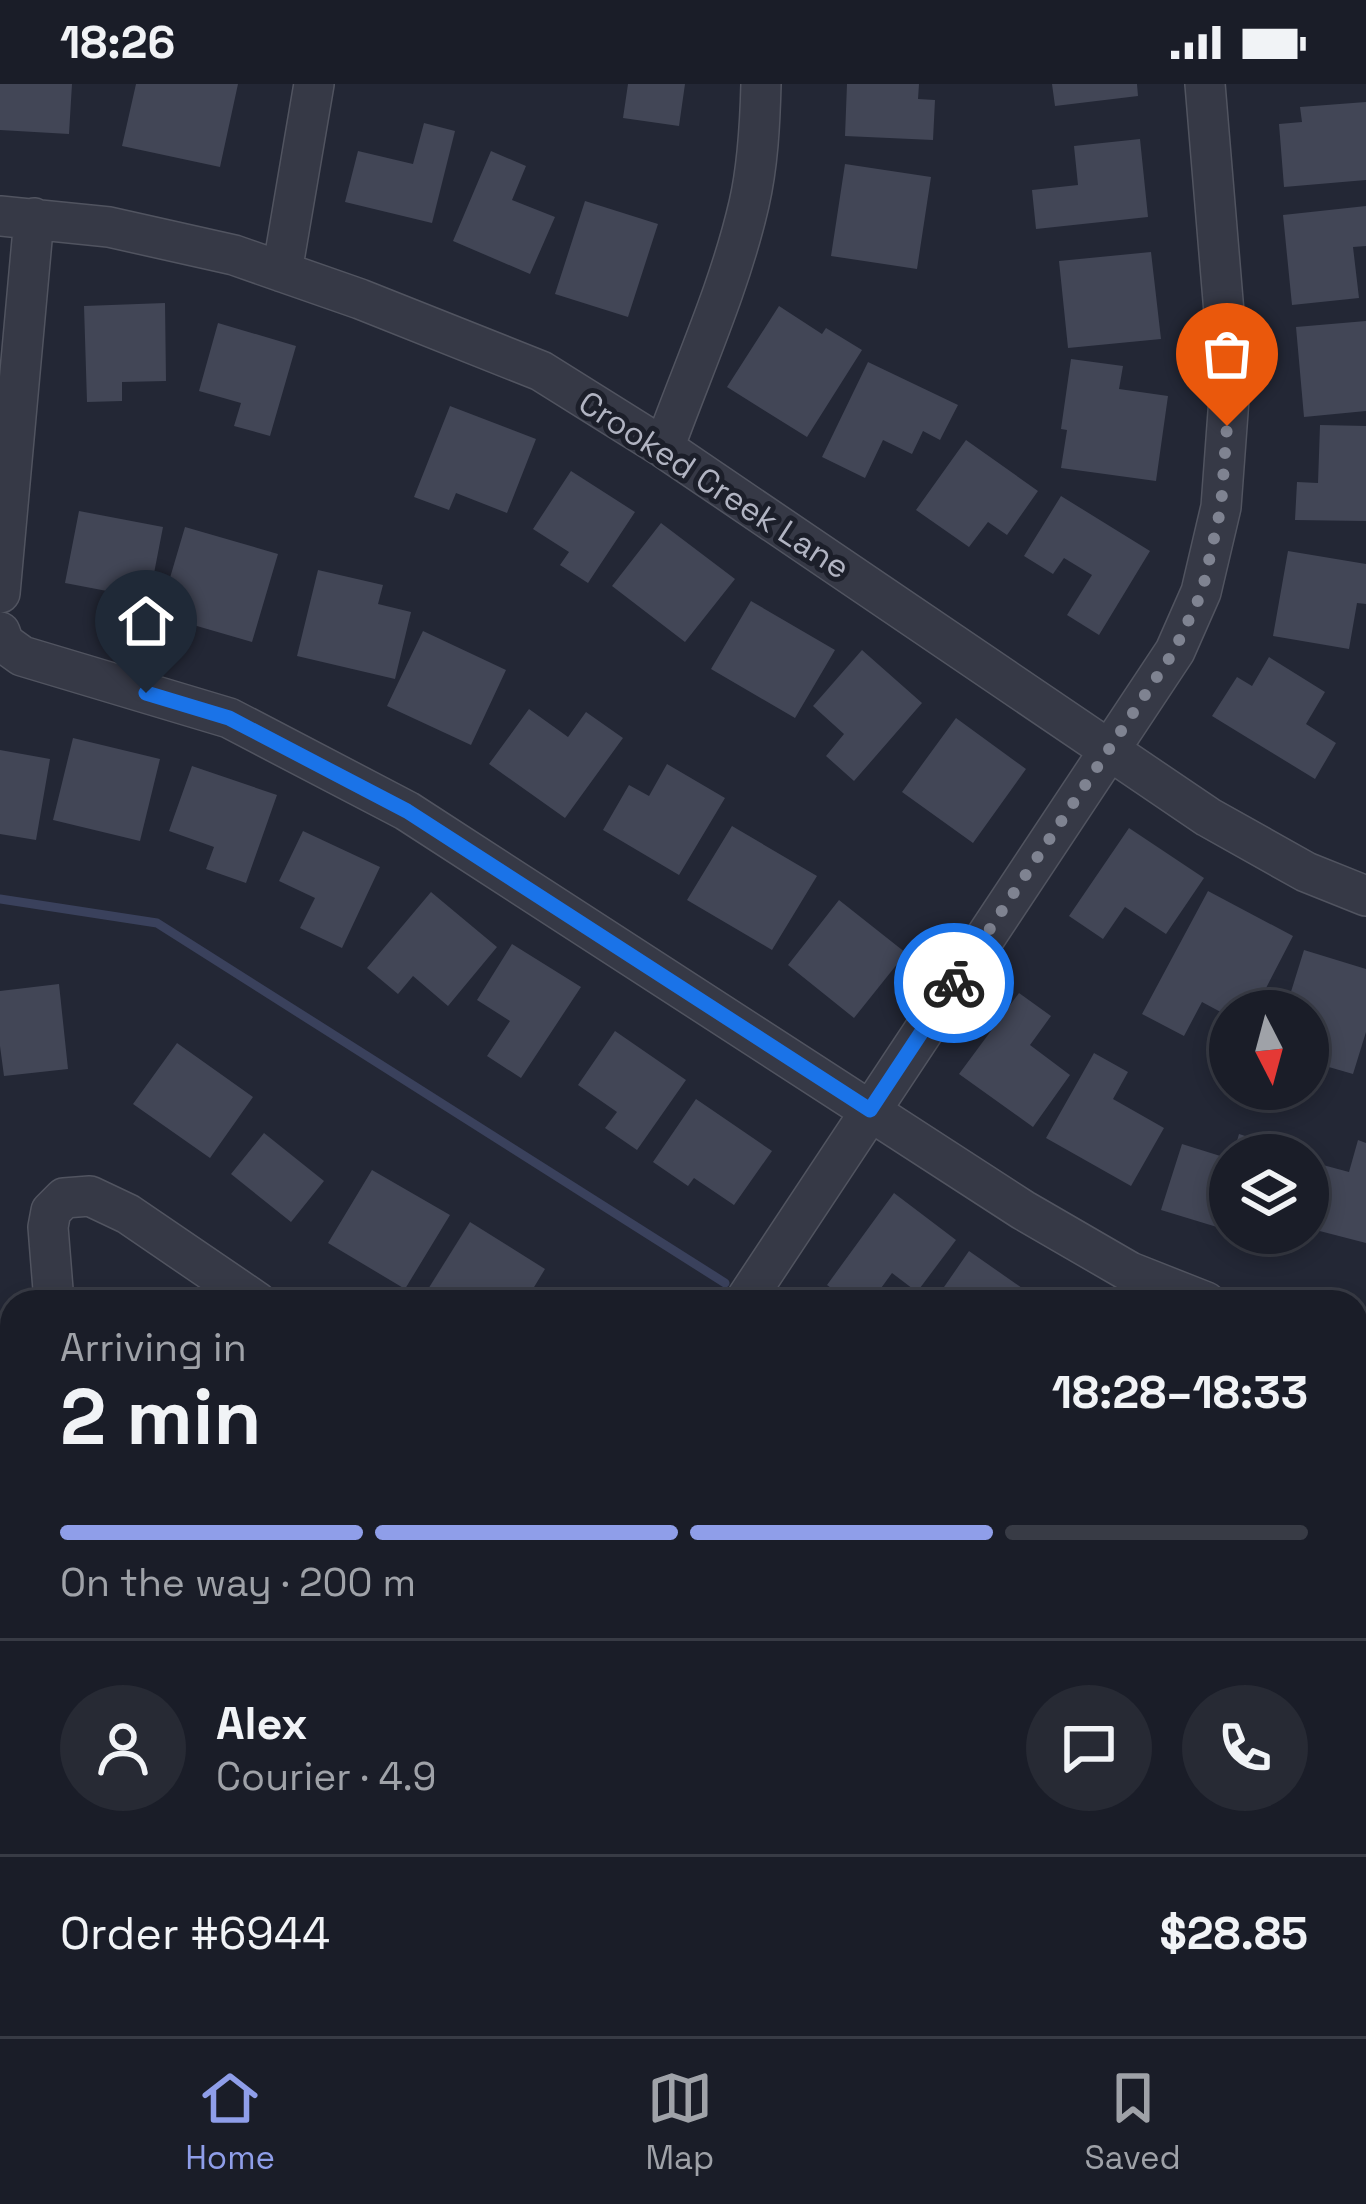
<!DOCTYPE html>
<meta charset="utf-8">
<style>
body{margin:0;font-family:"Space Grotesk",sans-serif;background:#272a34;color:#f1f3f6;height:100vh;display:flex;flex-direction:column;font-size:45px;white-space:nowrap}
*{box-sizing:border-box;margin:0}
p{font-size:39px;color:#9fa2a8}
.icon{flex:none;width:66px;height:66px;fill:none;stroke:currentColor;stroke-width:2;stroke-linecap:round;stroke-linejoin:round}
.map{position:relative;flex:1;overflow:hidden}
.panel{position:absolute;left:0px;top:1206px;width:1368px;height:747px;display:flex;flex-direction:column;background:#1a1d28;border-radius:36px 36px 0 0;box-shadow:0 6px 18px #0003,0 0 0 3px #383b45}
.panel>*{flex:none}
.needle{width:78px;rotate:174deg}
.tools{position:absolute;left:1209px;top:906px;display:grid;gap:24px}
.tools a{display:grid;place-items:center;width:120px;height:120px;border-radius:50%;background:#1a1d28;box-shadow:0 6px 18px #0003,0 0 0 3px #383b45;font-size:60px}
.pin{position:absolute;display:grid;place-items:center;width:102px;height:102px;color:#fff;margin:-123px -51px;border-radius:50% 50% 50% 0;rotate:-45deg;box-shadow:0 0 12px #0007}
.pin .icon{rotate:45deg}
.courier{position:absolute;display:grid;place-items:center;width:120px;height:120px;margin:-60px;border:9px solid #1a73e8;border-radius:50%;background:#fff;color:#222;box-shadow:0 3px 15px #0007}
.overview em{font-style:normal;font-weight:700}
.overview div{display:flex;flex-direction:column-reverse}
.overview{display:flex;align-items:center;justify-content:space-between;height:204px;padding:0 60px}
h1{font-size:78px;font-weight:700;line-height:90px}
.bar{display:grid;grid-template-columns:repeat(4,1fr);gap:18px 12px;align-content:center;height:144px;padding:0 60px}
.bar i{height:15px;border-radius:9px;background:#383b45}
.bar .active{background:#8f9ee9}
.bar p{grid-column:span 4}
.line{display:flex;align-items:center;gap:30px;padding:0 60px;border-top:3px solid #383b45}
.line div{flex:1}
.round{display:grid;place-items:center;flex:none;width:126px;height:126px;border-radius:63px;background:#272a34}
.status{display:flex;justify-content:space-between;align-items:center;height:84px;padding:0 60px;background:#1a1d28;direction:ltr}
.status svg{height:33px;fill:currentColor}
.menu{display:flex;justify-content:space-around;align-items:center;height:168px;border-top:3px solid #383b45;background:#1a1d28;font-size:33px;color:#9fa2a8}
.menu a{display:grid;justify-items:center;gap:6px}
.menu .active{color:#8f9ee9}
.map>svg:first-child{display:block}
.lines{fill:none;stroke-linecap:round;stroke-linejoin:round}
.stream{stroke:#3a415c;stroke-width:9}
.building{fill:#424656}
.minor-casing{stroke:#515460;stroke-width:42}
.minor{stroke:#363946;stroke-width:39}
.done{stroke:#7f8391;stroke-width:12;stroke-dasharray:0 21.6}
.route{stroke:#1a73e8;stroke-width:15}
.labels{text-anchor:middle;dominant-baseline:central;stroke-width:10;stroke-linejoin:round;paint-order:stroke}
.street-label{font-size:33px;fill:#b1b4c2;stroke:#1c1f2a}
</style>
<div class="status"><b>18:26</b><svg viewBox="0 0 49 12"><path d="M0 12V9h3v3zM5 12V6h3v6zM10 12V3h3v9zM15 12V0h3v12zM26 1h20v11H26zM47 4h2v5h-2z"/></svg></div>
<div class="map">
<svg width="1366" height="1952" viewBox="0 0 1366 1952">
<rect width="100%" height="100%" fill="#232735"/>
<g class="lines">
<path class="stream" d="M0 815 157 839 725 1199
M1356 1496 1366 1497"/>
</g>
<path class="building" d="M0 0H72L69 50 0 46Z
M136 0H238L220 83 122 62Z
M628 0H685L679 42 623 34Z
M847 0H919L918 15 935 16 933 56 845 52Z
M1052 0H1137L1138 12 1055 22Z
M1366 18V96L1284 103 1279 40 1302 38 1300 23Z
M424 39 455 47 432 139 345 118 358 67 413 80Z
M1140 55 1148 133 1036 145 1032 106 1078 101 1074 62Z
M491 67 526 82 512 116 555 133 530 190 453 157Z
M845 80 931 93 917 185 831 172Z
M585 117 658 140 628 233 555 210Z
M1366 122V162L1353 163 1359 214 1292 221 1283 131Z
M1151 168 1161 255 1068 264 1059 177Z
M165 219 166 297 122 298V317L87 318 84 222Z
M779 222 822 250 826 244 862 266 807 353 727 303Z
M1366 237V327L1304 333 1296 243Z
M218 239 296 262 270 352 234 342 241 319 199 307Z
M1071 275 1123 282 1119 305 1168 312 1156 397 1061 384 1067 346 1061 345Z
M868 278 958 321 940 356 923 347 912 370 883 356 865 394 822 373Z
M450 322 536 355 507 429 456 409 449 426 414 413Z
M1320 341 1366 342V437L1295 436 1297 398 1318 399Z
M966 356 1038 407 1007 451 988 438 969 463 916 426Z
M571 387 635 428 588 499 560 481 569 468 533 445Z
M1061 412 1150 467 1099 551 1067 531 1092 491 1064 474 1053 490 1024 472Z
M79 427 163 443 149 515 65 499Z
M661 439 735 495 685 558 612 502Z
M185 443 278 470 252 558 159 531Z
M1288 467 1366 480V520L1357 519 1349 565 1273 552Z
M318 486 383 501 378 520 411 528 395 595 297 572Z
M751 517 835 566 795 634 711 585Z
M423 547 506 586 471 661 387 622Z
M862 566 922 619 854 697 826 672 844 650 813 622Z
M1269 573 1325 608 1306 640 1336 659 1315 695 1212 632 1237 593 1252 602Z
M529 625 568 653 586 628 623 654 565 734 489 680Z
M956 634 1026 685 973 759 902 708Z
M73 654 160 675 140 757 53 736Z
M0 666 50 675 36 756 0 750Z
M667 680 725 714 679 791 603 746 629 701 649 712Z
M192 682 277 711 246 799 206 785 214 763 169 747Z
M732 742 817 792 772 866 687 816Z
M1129 744 1204 794 1166 850 1125 823 1103 855 1069 832Z
M303 747 380 783 342 864 300 844 315 814 279 797Z
M1208 807 1293 852 1254 927H1230V933L1202 918 1184 952 1142 930Z
M431 808 497 863 448 922 413 892 398 910 367 884Z
M839 816 906 869 854 934 788 881Z
M512 860 581 903 521 994 487 972 510 937 477 916Z
M1304 866 1366 885V948L1353 990 1315 979 1324 950 1308 945V927H1285Z
M59 900 68 985 4 992 0 962V907Z
M1019 909 1051 932 1030 961 1070 991 1033 1043 959 990Z
M615 947 686 996 637 1066 605 1044 617 1028 578 1001Z
M177 959 253 1013 210 1074 133 1020Z
M1094 969 1128 988 1113 1015 1164 1044 1131 1102 1046 1054Z
M696 1015 772 1067 734 1121 694 1094 688 1102 653 1078Z
M264 1049 324 1097 291 1138 231 1090Z
M1239 1050 1283 1064 1280 1071H1233Z
M1358 1056 1366 1059V1159L1308 1144V1077L1349 1088Z
M1182 1060 1230 1075V1147L1161 1126Z
M372 1086 450 1131 405 1205 328 1159Z
M894 1109 956 1156 917 1208 892 1189 871 1218H850L827 1201Z
M470 1138 545 1185 525 1218H420Z
M969 1167 1042 1218 935 1216Z
M1356 1364 1366 1365V1434H1356Z
M10 1445 12 1536 0 1537V1446Z
M1357 1567 1366 1568V1633L1356 1632Z
M12 1569V1654L0 1656V1570Z
M8 1685 12 1719V1779L0 1780V1686Z
M12 1813V1899L0 1900V1815Z
M12 1930V1941H57L58 1952H0V1931Z
M191 1941H286L287 1952H192Z
M372 1941H473L474 1952H373Z
M838 1941H947L945 1952H836Z
M983 1941H988L1017 1952H979Z"/>
<g class="lines">
<g class="minor-casing">
<path id="minor" d="M0 132 109 143 234 171 360 215 541 287 664 364 1208 733 1306 788 1366 812
M282 188 314 0
M664 364C693 284 730 203 749 120 758 81 760 40 761 0
M0 509 34 134
M0 548 4 559 22 572 229 634 407 727 1023 1126 1130 1188 1206 1218
M54 1218 48 1143 51 1127 64 1114 90 1112 128 1130 257 1218
M744 1218 1175 567 1201 508 1221 423 1230 301 1205 0
M1356 1776 1366 1778
M120 1941 122 1952
M536 1941 537 1952"/>
</g>
<use href="#minor" class="minor"/>
</g>
<g class="lines">
<path class="done" d="M954 899 1174 567 1202 508 1221 423 1227 342"/>
<path class="route" d="M146 609 229 634 407 727 870 1026 954 899"/>
</g>
<g class="labels">
<g class="street-label">
<text transform="translate(714 401) rotate(33)">Crooked Creek Lane</text>
</g>
</g>
</svg>
<div class="tools">
<a><svg class="needle" viewBox="-14 -14 28 28"><path d="M0-13l5 13h-10z" fill="#e53935"/><path d="M0 13l5-13h-10z" fill="#9fa2a8"/></svg></a>
<a><svg class="icon" aria-label="layers" viewBox="0 0 24 24"><path d="M12 4l9 5-9 5-9-5zM3 14l9 5 9-5"/></svg></a>
</div>
<div class="pin" style="left:1227px;top:342px;background:#ea580c"><svg class="icon" aria-label="bag" viewBox="0 0 24 24"><path d="M5 8h14l-1 12H6zM9 8a3 3 0 0 1 6 0"/></svg></div>
<div class="pin" style="left:146px;top:609px;background:#1f2937"><svg class="icon" aria-label="home" viewBox="0 0 24 24"><path d="M3 11l9-7 9 7M6 9v11h12V9"/></svg></div>
<div class="courier" style="left:954px;top:899px"><svg class="icon" aria-label="bike" viewBox="0 0 24 24"><circle cx="6" cy="16" r="4"/><circle cx="18" cy="16" r="4"/><path d="M6 16l4-8h5l3 8M10 8l3 8H6M13 5h3"/></svg></div>
<section class="panel">
<div class="overview"><div><h1>2 min</h1><p>Arriving in</p></div><em>18:28–18:33</em></div>
<div class="bar"><i class="active"></i><i class="active"></i><i class="active"></i><i></i><p>On the way · 200 m</p></div>
<div class="line" style="height:216px"><a class="round"><svg class="icon" aria-label="person" viewBox="0 0 24 24"><circle cx="12" cy="8" r="4"/><path d="M4 21q1-7 8-7t8 7"/></svg></a><div><b>Alex</b><p>Courier · 4.9</p></div><a class="round"><svg class="icon" aria-label="chat" viewBox="0 0 24 24"><path d="M4 5h16v11H9l-5 4z"/></svg></a><a class="round"><svg class="icon" aria-label="phone" viewBox="0 0 24 24"><path d="M5 4h4l2 5-3 2q2 4 5 5l2-3 5 2v4C11 20 4 13 5 4z"/></svg></a></div>
<div class="line" style="height:156px"><div>Order #6944</div><b>$28.85</b></div>
</section>
</div>
<nav class="menu">
<a class="active"><svg class="icon" aria-label="home" viewBox="0 0 24 24"><path d="M3 11l9-7 9 7M6 9v11h12V9"/></svg>Home</a>
<a><svg class="icon" aria-label="map" viewBox="0 0 24 24"><path d="M3 6l6-2 6 2 6-2v14l-6 2-6-2-6 2zM9 4v14M15 6v14"/></svg>Map</a>
<a><svg class="icon" aria-label="saved" viewBox="0 0 24 24"><path d="M7 4h10v16l-5-4-5 4z"/></svg>Saved</a>
</nav>
